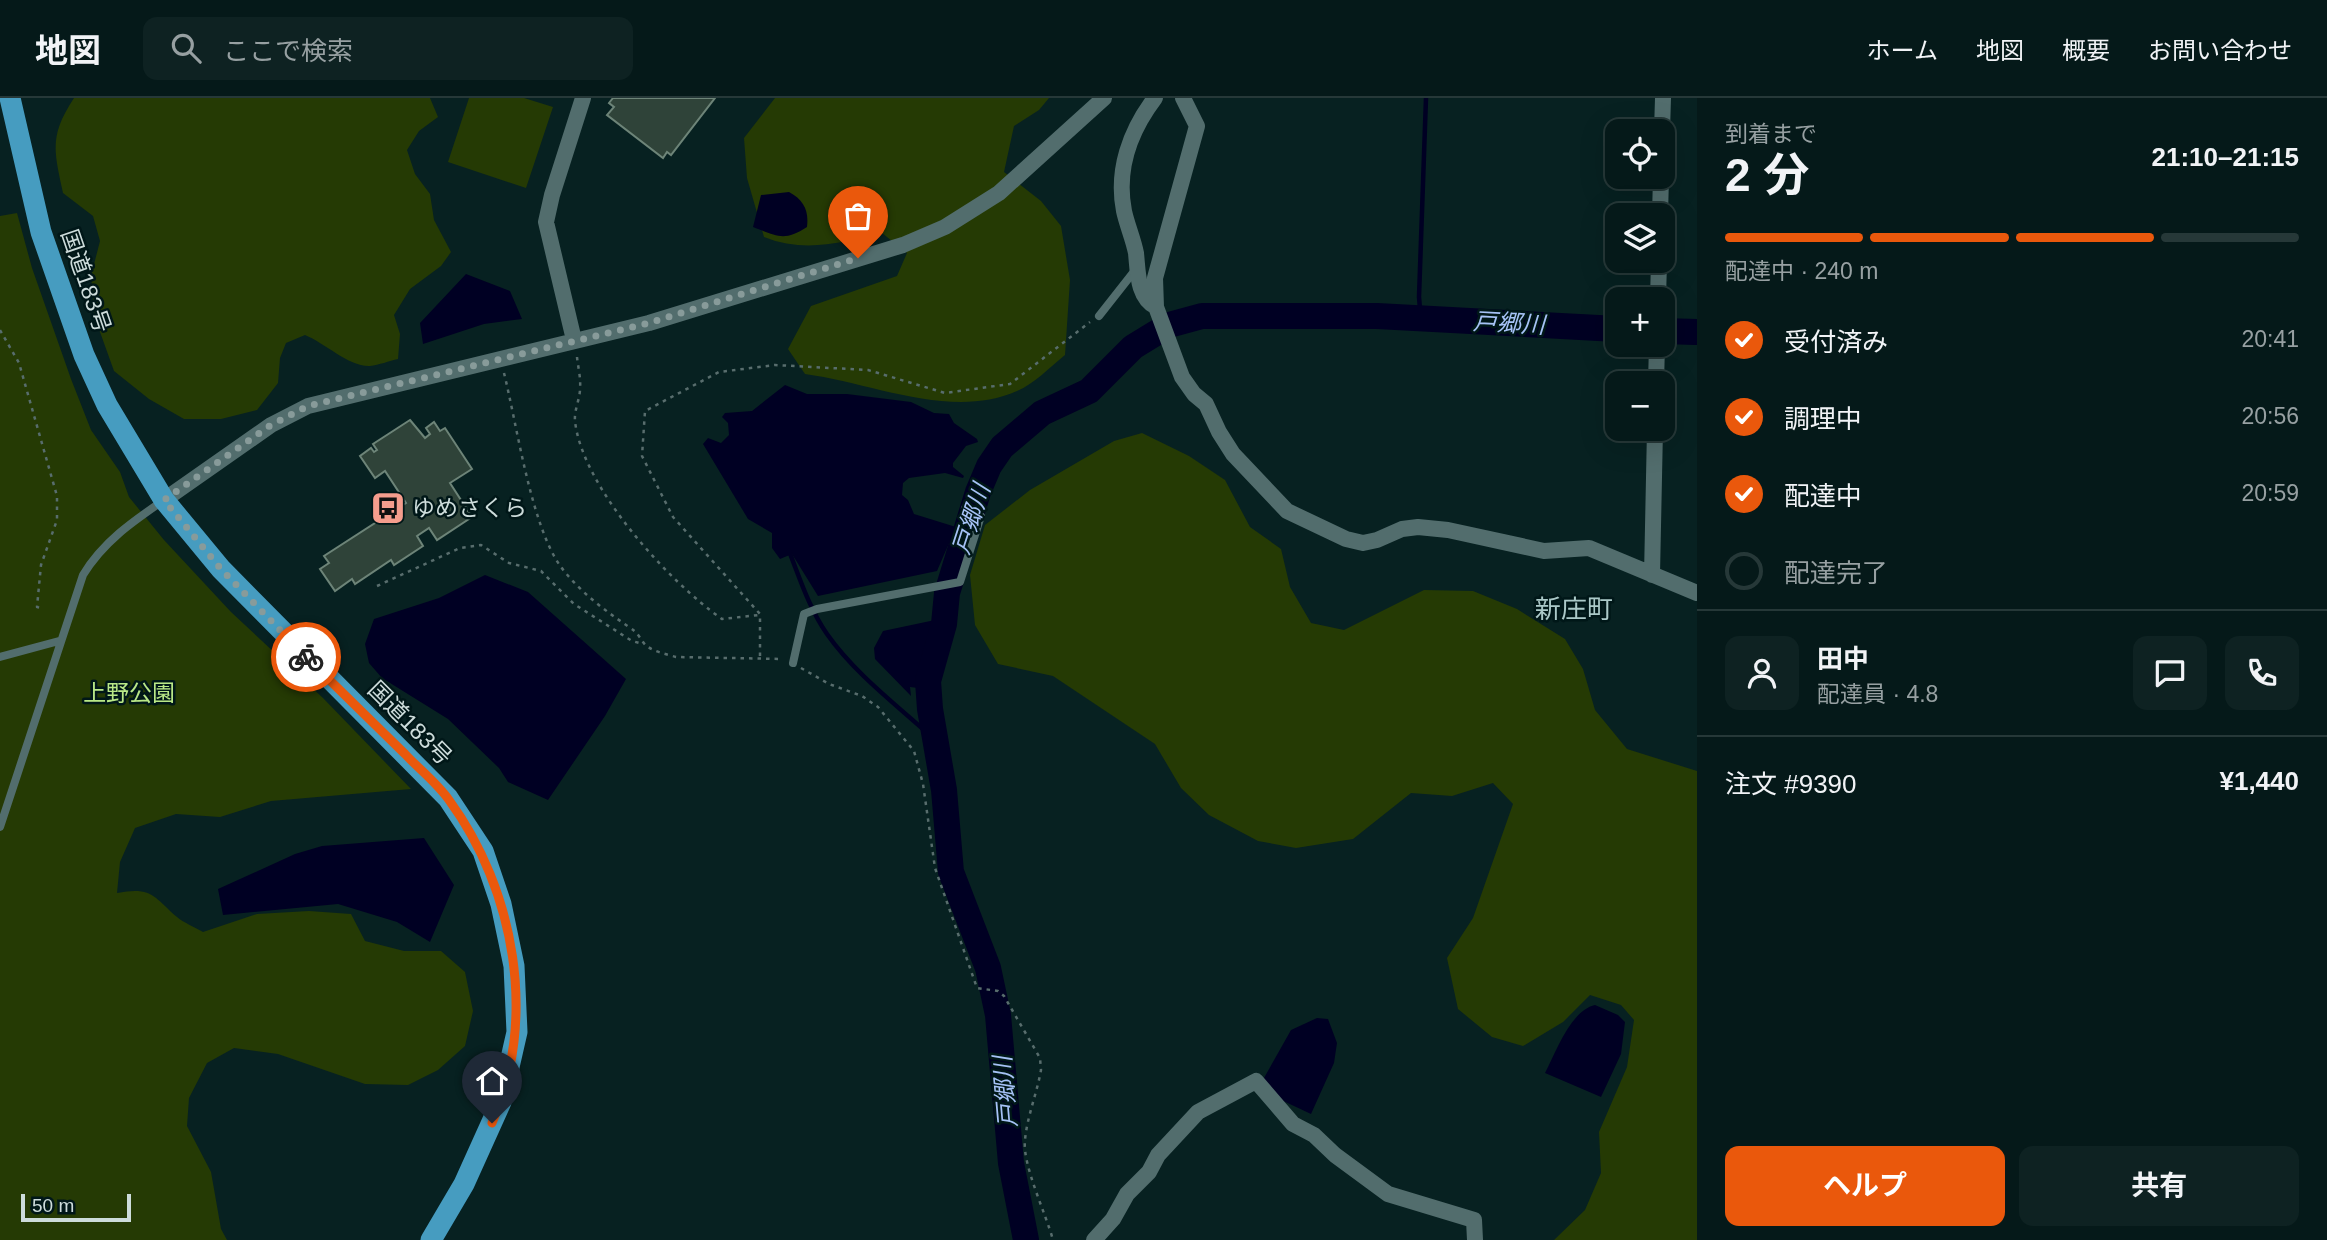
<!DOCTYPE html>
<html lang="ja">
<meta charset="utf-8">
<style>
body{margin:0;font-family:Arial,"Noto Sans JP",sans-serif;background:#0e2222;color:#f1f3f6;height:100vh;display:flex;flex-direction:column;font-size:26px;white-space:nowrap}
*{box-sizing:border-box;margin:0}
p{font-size:23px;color:#97a0a2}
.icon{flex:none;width:38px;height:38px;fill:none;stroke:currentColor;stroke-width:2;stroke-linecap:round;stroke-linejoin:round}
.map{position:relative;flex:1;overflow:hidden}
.side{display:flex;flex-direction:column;background:#051919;width:630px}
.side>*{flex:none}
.controls{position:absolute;left:1605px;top:21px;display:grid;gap:14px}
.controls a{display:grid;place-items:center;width:70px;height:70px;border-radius:14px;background:#051919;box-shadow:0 7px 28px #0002,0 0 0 2px #263838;font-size:35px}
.scale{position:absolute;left:21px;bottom:18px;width:110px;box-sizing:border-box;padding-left:7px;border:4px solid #cddcdb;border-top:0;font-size:19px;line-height:24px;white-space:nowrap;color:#cddcdb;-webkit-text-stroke:5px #001718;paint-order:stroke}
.pin{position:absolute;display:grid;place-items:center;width:60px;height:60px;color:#fff;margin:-72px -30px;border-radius:50% 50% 50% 0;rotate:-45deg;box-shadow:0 0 7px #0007}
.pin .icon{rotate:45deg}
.courier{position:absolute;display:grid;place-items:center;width:70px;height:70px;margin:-35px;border:5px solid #ea580c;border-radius:50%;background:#fff;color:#222;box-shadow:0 2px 9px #0007}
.summary em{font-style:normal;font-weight:700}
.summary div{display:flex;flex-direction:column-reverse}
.summary{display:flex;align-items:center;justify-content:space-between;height:119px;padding:0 28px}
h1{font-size:46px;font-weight:700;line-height:52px}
.bar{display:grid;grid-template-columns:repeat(4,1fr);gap:10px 7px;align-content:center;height:84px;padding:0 28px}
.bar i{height:9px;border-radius:5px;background:#263838}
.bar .active{background:#ea580c}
.bar p{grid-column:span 4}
.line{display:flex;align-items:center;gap:18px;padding:0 28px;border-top:2px solid #263838}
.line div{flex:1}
.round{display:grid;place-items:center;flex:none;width:74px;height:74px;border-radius:14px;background:#0e2222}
ol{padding:0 28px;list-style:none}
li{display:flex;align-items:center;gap:21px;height:77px}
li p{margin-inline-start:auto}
li .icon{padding:7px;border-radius:50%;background:#ea580c;color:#fff;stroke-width:4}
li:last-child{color:#97a0a2}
li i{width:38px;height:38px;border:4px solid #263838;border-radius:50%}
.button{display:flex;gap:14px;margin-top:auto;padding:14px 28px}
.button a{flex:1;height:80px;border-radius:14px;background:#ea580c;color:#fff;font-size:28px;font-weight:700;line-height:80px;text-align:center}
.button a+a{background:#0e2222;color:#f1f3f6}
header{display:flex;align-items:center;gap:42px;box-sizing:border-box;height:98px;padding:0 35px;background:#051919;border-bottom:2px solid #263838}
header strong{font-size:33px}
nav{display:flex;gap:38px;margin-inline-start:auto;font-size:24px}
.search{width:490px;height:63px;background:#0e2222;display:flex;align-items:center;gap:18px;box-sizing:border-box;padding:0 24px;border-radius:14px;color:#97a0a2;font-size:26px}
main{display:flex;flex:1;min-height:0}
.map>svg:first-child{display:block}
.green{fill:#253a04}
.water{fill:#000023}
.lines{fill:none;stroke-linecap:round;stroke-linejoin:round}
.stream{stroke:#000023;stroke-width:4.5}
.river{stroke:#000023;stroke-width:26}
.building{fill:#2f4339;stroke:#6d8478;stroke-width:2}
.path{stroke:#586d6d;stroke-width:2.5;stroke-dasharray:3.5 5;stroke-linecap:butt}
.lane{stroke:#526d6d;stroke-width:8}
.street{stroke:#526d6d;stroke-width:16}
.highway{stroke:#469cc0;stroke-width:21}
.done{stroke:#889b9a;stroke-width:7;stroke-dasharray:0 12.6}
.route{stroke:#ea580c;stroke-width:9}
.labels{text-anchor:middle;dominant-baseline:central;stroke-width:5;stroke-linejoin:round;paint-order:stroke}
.street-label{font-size:23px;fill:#cddcdb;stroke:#001718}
.poi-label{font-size:23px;fill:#cddcdb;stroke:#001718;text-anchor:start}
.park-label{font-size:23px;fill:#b9e887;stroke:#001718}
.water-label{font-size:24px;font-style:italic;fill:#a6c2f6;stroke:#001718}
.quarter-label{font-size:26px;fill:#abc9c8;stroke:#001718}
</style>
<header>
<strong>地図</strong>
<div class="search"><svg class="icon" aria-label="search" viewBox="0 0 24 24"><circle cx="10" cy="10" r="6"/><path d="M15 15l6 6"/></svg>ここで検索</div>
<nav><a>ホーム</a><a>地図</a><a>概要</a><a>お問い合わせ</a></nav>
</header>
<main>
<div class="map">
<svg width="1697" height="1142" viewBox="0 0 1697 1142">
<rect width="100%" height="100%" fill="#072121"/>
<path class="green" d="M74 0H430L438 19 419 33 407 52 415 76 430 96 434 122 451 154 441 168 410 191 394 217 400 236 398 261C389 263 379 267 370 268 349 269 325 245 305 237L286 245 280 260 278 285 257 312 221 321H184L149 301 114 273 95 220 91 178 100 143 93 118 63 95C54 53 49 38 74 0Z
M469 0H524L553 9 526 90 448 64Z
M775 0H1049L1039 12 1014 28 1004 74 1041 103 1061 128 1070 182 1065 257C1050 269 1034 286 1017 293 952 322 872 285 805 276L788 251 811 208 897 178 907 155 882 135C841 145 804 155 764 139L747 80 744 40Z
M17 115 32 170 71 281 91 332 120 374 129 399 164 442 231 514 323 600 411 691 271 703 220 719 176 716 135 730 120 764 117 795C152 788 154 799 177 819 184 825 195 829 203 834L257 816 309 813 351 816 365 843 404 853H441L465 874 473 913 465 948 438 972 408 987 365 986 278 956 234 950 207 965 189 1000 187 1028 211 1074 221 1131 227 1142H0V118Z
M1142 335 1189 358 1225 382 1250 429 1281 451 1290 489 1311 525 1344 532 1424 492 1473 493 1517 511 1565 541 1583 571 1595 612 1627 651 1697 673V1142H1554L1585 1112 1601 1075 1599 1034 1627 969 1634 922 1621 907 1590 897 1563 924 1523 948 1492 939 1458 911 1447 860 1473 820 1513 706 1493 685 1452 698 1411 695 1353 741 1296 750 1258 743 1209 717 1181 690 1155 646 1053 578 998 566 975 527 970 477 985 427 1030 392 1114 343Z"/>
<path class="water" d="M789 94C804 102 809 113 807 129 784 144 777 138 753 129L761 97Z
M466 176 510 193 522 221 484 226 423 246 420 225Z
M785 287 807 296H847L911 304 934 315 949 316 954 325 977 341 978 344 966 348 953 365V369L964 378 963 380 945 375 909 380 903 385 902 397 908 402 914 416 956 429 937 473 818 498 792 456 780 461 772 450V435L748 421 703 346 708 340 721 345 729 337 728 325 722 319 725 315 752 313Z
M485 477 528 494 626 581 605 618 548 702 508 684 499 670 448 621 382 580 369 565 365 546 374 521 439 500Z
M935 522 922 571 920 598 918 590 910 589 911 598 875 561 874 550 883 533Z
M424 740 454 787 430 844 397 824 338 806 223 817 218 791 295 756 322 748Z
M1595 907 1618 917 1625 924 1621 956 1601 999 1545 975C1556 954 1570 913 1595 907Z
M1317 920 1328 921 1337 945 1334 965 1311 1016 1260 992 1264 980 1291 932Z"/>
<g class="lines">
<path class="stream" d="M1421 223 1419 199 1426 0
M789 453C800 481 810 512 827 536 855 576 898 608 934 641"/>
<path class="river" d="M1662 233 1697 234
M1026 1142 1011 1065 998 917 988 870 951 774 944 692 930 611 928 583 944 526 947 495 978 394 989 368 1002 349 1042 315 1089 293 1133 249 1169 227 1202 218H1377L1617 231"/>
</g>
<path class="building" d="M613 0H715L671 57 667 54 663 60 607 17 614 9 609 5Z
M410 322 425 340 430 336 426 330 434 324 440 333 445 330 472 371 450 385 472 419 437 442 429 430 417 438 423 448 394 467 391 462 355 486 352 481 335 493 320 471 329 465 324 458 406 405 385 373 375 380 360 358 371 350 374 354 377 352 373 346Z"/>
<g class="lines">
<path class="path" d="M0 232 19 265 57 398V422L41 467 37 509 41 510
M577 259C578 269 581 280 580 291 580 301 574 312 575 323 582 389 669 484 722 521L759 517
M504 275C517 327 531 428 561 469 579 493 604 512 629 529 637 534 638 537 643 544 649 553 666 556 676 559L783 561
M377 488 460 450 481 447 509 465 541 473 574 506 632 543 643 546
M760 558V516L673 419 642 358 645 313 719 274 775 267 868 272 945 295 1010 286 1090 224
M801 570 829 586 862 598 878 609 914 653 923 686 935 770 977 890 998 893 1004 898 1040 960 1041 972C1037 995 1027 1019 1025 1042 1022 1066 1046 1116 1053 1142"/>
<path class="lane" d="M1099 218 1136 171
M0 559 59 543
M793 565 804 516 817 511 960 484 981 418 965 410
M0 729 83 477C103 444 132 424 164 402"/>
<path class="street" d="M1155 0C1130 33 1116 72 1124 113 1127 127 1133 140 1136 155 1138 174 1137 199 1156 209
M1183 0 1197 28 1155 180 1156 209 1182 279 1194 296 1206 306 1219 334 1233 356 1287 413 1346 441 1363 445 1377 442 1402 431 1418 429 1448 432 1544 453 1589 450 1697 495
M1662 33 1663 0
M1660 117 1661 79
M1658 201 1659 163
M574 242 546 124 552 97 583 0
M1656 285 1657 247
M164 402 271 327 308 308 649 225 903 147 945 129 999 95 1104 0
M1652 477 1655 331
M1094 1142 1113 1121 1127 1096 1149 1074 1158 1057 1198 1014 1256 983 1293 1026 1314 1037 1335 1057 1388 1096 1474 1122 1475 1142"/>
<path class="highway" d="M10 0 41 134 84 257 107 307 164 402 221 471 448 700 483 753 501 806 514 868 517 934 501 1004 464 1086 431 1142"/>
</g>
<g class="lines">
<path class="done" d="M306 559 221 471 164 402 271 327 308 308 649 225 858 160"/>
<path class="route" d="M306 559C339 591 372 624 405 656 419 671 437 685 449 702 515 792 538 922 492 1025"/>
</g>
<defs>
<g id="bus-square" transform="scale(1.75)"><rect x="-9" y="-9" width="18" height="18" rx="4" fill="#f59d8d" stroke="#001718"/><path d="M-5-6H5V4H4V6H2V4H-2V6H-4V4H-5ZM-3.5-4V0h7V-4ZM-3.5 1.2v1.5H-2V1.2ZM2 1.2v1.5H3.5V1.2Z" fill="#111"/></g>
</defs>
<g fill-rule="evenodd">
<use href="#bus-square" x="388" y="410"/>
</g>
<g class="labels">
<g class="street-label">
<text transform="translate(86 183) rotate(71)">国道183号</text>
<text transform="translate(410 625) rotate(45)">国道183号</text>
</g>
<g class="poi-label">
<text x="412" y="410">ゆめさくら</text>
</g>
<g class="park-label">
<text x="129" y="595">上野公園</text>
</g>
<g class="water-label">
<text transform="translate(1509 225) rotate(3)">戸郷川</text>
<text transform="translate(971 421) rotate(-72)">戸郷川</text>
<text transform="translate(1005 994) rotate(-95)">戸郷川</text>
</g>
<g class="quarter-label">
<text x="1574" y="511">新庄町</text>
</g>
</g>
</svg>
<div class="controls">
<a><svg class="icon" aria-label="locate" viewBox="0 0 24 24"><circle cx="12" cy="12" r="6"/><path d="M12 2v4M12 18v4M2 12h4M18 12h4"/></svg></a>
<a><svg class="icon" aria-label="layers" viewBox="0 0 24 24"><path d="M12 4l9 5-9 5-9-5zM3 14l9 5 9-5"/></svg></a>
<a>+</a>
<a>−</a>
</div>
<div class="scale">50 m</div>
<div class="pin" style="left:858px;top:160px;background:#ea580c"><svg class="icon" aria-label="bag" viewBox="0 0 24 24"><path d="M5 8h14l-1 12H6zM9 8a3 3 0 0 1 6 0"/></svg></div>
<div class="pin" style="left:492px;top:1025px;background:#1f2937"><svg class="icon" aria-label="home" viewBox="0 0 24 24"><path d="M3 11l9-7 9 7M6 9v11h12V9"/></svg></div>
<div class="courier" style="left:306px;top:559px"><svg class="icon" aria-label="bike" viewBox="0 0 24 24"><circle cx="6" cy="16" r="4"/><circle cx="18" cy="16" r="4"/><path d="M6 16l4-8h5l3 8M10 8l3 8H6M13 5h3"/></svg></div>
</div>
<section class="side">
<div class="summary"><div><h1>2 分</h1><p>到着まで</p></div><em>21:10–21:15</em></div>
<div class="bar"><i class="active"></i><i class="active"></i><i class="active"></i><i></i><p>配達中 · 240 m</p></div>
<ol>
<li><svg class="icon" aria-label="check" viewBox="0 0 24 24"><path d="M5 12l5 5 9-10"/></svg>受付済み<p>20:41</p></li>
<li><svg class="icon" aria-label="check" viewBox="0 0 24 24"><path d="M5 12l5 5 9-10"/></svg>調理中<p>20:56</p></li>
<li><svg class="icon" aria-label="check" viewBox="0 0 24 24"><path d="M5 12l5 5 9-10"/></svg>配達中<p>20:59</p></li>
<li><i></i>配達完了</li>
</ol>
<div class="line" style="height:126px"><a class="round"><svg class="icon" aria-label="person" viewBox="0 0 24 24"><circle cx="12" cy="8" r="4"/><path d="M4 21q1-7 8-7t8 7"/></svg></a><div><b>田中</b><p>配達員 · 4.8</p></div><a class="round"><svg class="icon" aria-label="chat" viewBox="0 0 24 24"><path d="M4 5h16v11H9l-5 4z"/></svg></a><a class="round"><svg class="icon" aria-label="phone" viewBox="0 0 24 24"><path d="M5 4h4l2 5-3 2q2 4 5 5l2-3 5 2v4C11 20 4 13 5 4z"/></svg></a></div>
<div class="line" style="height:91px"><div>注文 #9390</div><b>¥1,440</b></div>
<div class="button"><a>ヘルプ</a><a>共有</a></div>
</section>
</main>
